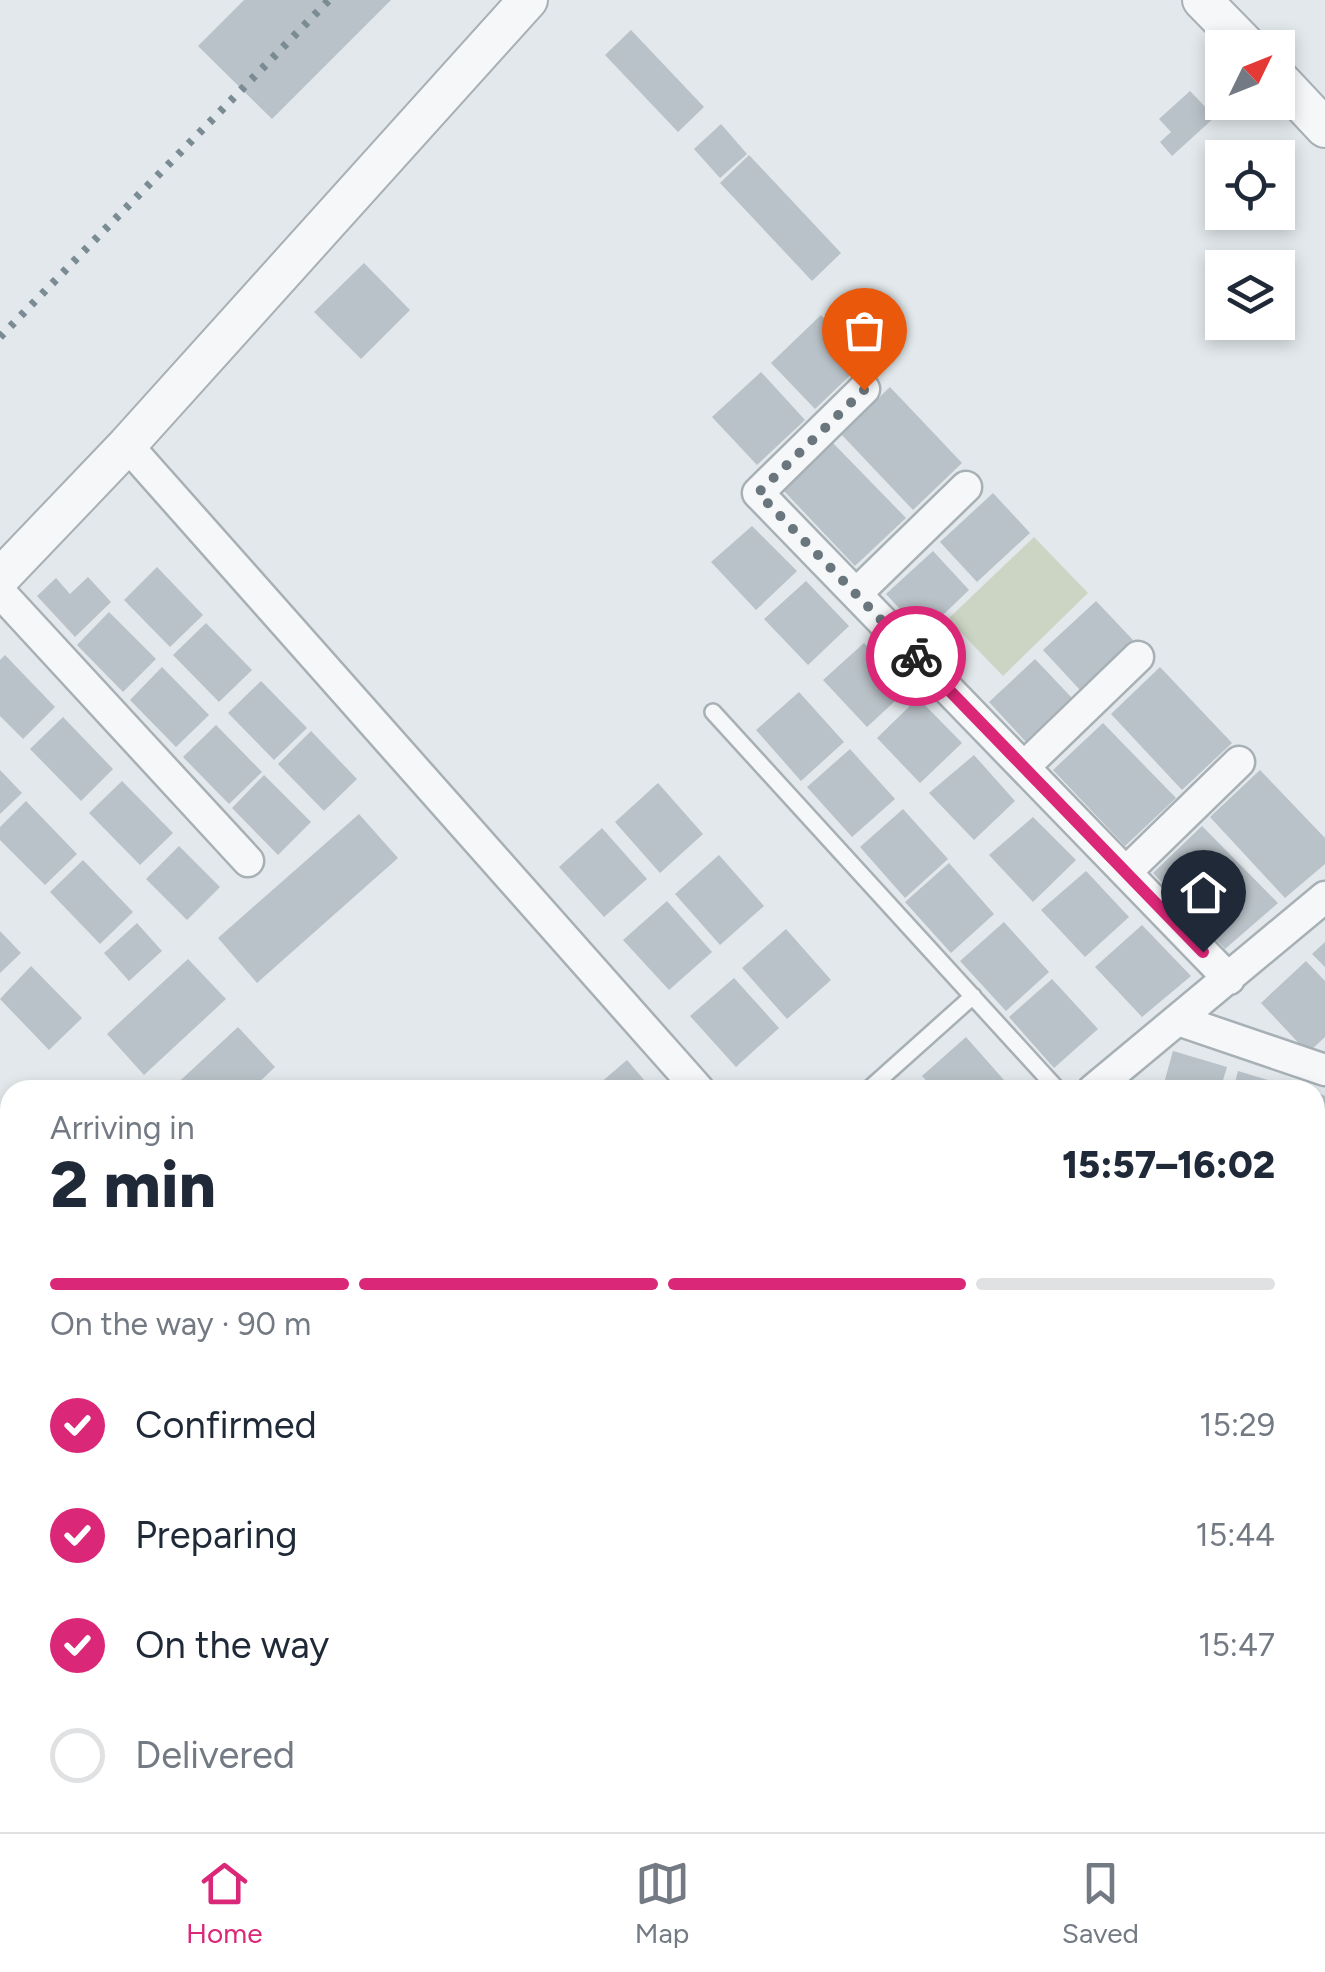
<!DOCTYPE html>
<meta charset="utf-8">
<style>
body{margin:0;font-family:Figtree,sans-serif;background:#f2f2f3;color:#1f2937;height:100vh;display:flex;flex-direction:column;font-size:38px;white-space:nowrap}
*{box-sizing:border-box;margin:0}
p{font-size:32px;color:#747a83}
.icon{flex:none;width:55px;height:55px;fill:none;stroke:currentColor;stroke-width:2;stroke-linecap:round;stroke-linejoin:round}
.map{position:relative;flex:1;overflow:hidden}
.panel{position:absolute;left:0px;top:1080px;width:1325px;height:752px;display:flex;flex-direction:column;background:#fff;border-radius:30px 30px 0 0;box-shadow:0 5px 15px #0003}
.panel>*{flex:none}
.needle{width:65px;rotate:47deg}
.tools{position:absolute;left:1205px;top:30px;display:grid;gap:20px}
.tools a{display:grid;place-items:center;width:90px;height:90px;border-radius:0px;background:#fff;box-shadow:0 5px 15px #0003;font-size:50px}
.pin{position:absolute;display:grid;place-items:center;width:85px;height:85px;color:#fff;margin:-102px -42px;border-radius:50% 50% 50% 0;rotate:-45deg;box-shadow:0 0 10px #0007}
.pin .icon{rotate:45deg}
.courier{position:absolute;display:grid;place-items:center;width:100px;height:100px;margin:-50px;border:8px solid #db2777;border-radius:50%;background:#fff;color:#222;box-shadow:0 2px 12px #0007}
.headline em{font-style:normal;font-weight:800}
.headline div{display:flex;flex-direction:column-reverse}
.headline{display:flex;align-items:center;justify-content:space-between;height:170px;padding:0 50px}
h1{font-size:65px;font-weight:800;line-height:75px}
.bar{display:grid;grid-template-columns:repeat(4,1fr);gap:15px 10px;align-content:center;height:120px;padding:0 50px}
.bar i{height:12px;border-radius:8px;background:#e0e1e3}
.bar .selected{background:#db2777}
.bar p{grid-column:span 4}
ol{padding:0 50px;list-style:none}
li{display:flex;align-items:center;gap:30px;height:110px}
li p{margin-inline-start:auto}
li .icon{padding:10px;border-radius:50%;background:#db2777;color:#fff;stroke-width:4}
li:last-child{color:#747a83}
li i{width:55px;height:55px;border:5px solid #e0e1e3;border-radius:50%}
.tab-bar{display:flex;justify-content:space-around;align-items:center;height:140px;border-top:2px solid #e0e1e3;background:#fff;font-size:28px;color:#747a83}
.tab-bar a{display:grid;justify-items:center;gap:5px}
.tab-bar .selected{color:#db2777}
.map>svg:first-child{display:block}
.built{fill:#d0d7dd}
.green{fill:#ccd5c3}
.building{fill:#b9c2c8}
.lines{fill:none;stroke-linecap:round;stroke-linejoin:round}
.service-casing{stroke:#a7b0b5;stroke-width:20}
.minor-casing{stroke:#a7b0b5;stroke-width:35}
.tertiary-casing{stroke:#a7b0b5;stroke-width:42}
.service{stroke:#f5f7f9;stroke-width:15}
.minor{stroke:#f5f7f9;stroke-width:30}
.tertiary{stroke:#f5f7f9;stroke-width:38}
.rail{stroke:#7b8b94;stroke-width:8;stroke-dasharray:5 10;stroke-linecap:butt}
.done{stroke:#6a767e;stroke-width:10;stroke-dasharray:0 18}
.route{stroke:#db2777;stroke-width:12}
</style>
<div class="map">
<svg width="1325" height="1832" viewBox="0 0 1325 1832">
<rect width="100%" height="100%" fill="#e2e8eb"/>
<path class="built" d="M1315 1185 1325 1188V1330L1315 1338Z"/>
<path class="green" d="M1034 537 1088 593 1003 676 948 619Z"/>
<path class="building" d="M244 0H391L272 119 198 46Z
M631 30 704 107 678 132 605 55Z
M1190 91 1215 117 1172 156 1160 142 1171 132 1159 119Z
M721 124 747 154 720 178 694 149Z
M749 155 841 253 812 281 720 183Z
M364 263 410 310 361 359 314 312Z
M821 315 865 361 815 409 771 363Z
M761 372 805 420 757 465 712 417Z
M890 387 962 463 913 510 841 434Z
M833 443 906 518 855 566 783 490Z
M993 493 1030 533 977 582 940 542Z
M752 526 797 571 756 610 711 562Z
M933 551 969 590 923 634 886 594Z
M157 567 203 615 170 647 124 600Z
M88 577 111 602 75 637 37 596 56 578 70 594Z
M806 581 849 626 808 665 764 619Z
M1096 601 1133 640 1080 690 1043 650Z
M109 612 156 659 123 692 77 645Z
M206 623 252 670 219 702 173 655Z
M864 643 908 689 867 727 823 680Z
M5 655 55 707 23 739 0 716V660Z
M1035 659 1072 698 1026 742 989 702Z
M162 667 209 715 176 747 130 700Z
M1160 667 1232 743 1182 790 1111 714Z
M261 681 307 728 274 760 228 713Z
M799 692 844 742 801 781 756 730Z
M918 698 962 743 920 783 877 738Z
M63 717 113 769 81 801 30 749Z
M1103 723 1176 798 1125 846 1053 770Z
M216 725 262 772 229 804 183 757Z
M311 731 357 779 324 811 278 764Z
M850 749 895 799 852 837 807 787Z
M974 755 1015 801 974 840 929 793Z
M0 770 22 793 0 814Z
M1260 770 1325 838V864L1285 898 1210 817Z
M264 775 311 822 278 855 232 808Z
M122 781 173 833 140 865 89 813Z
M658 783 703 834 660 873 615 822Z
M26 801 77 854 45 885 0 840V827Z
M903 809 948 859 905 898 860 847Z
M359 814 398 858 257 983 218 938Z
M1033 817 1076 860 1033 902 989 855Z
M1202 826 1278 903 1225 949 1153 873Z
M602 828 647 879 604 917 559 867Z
M179 846 220 887 187 920 146 879Z
M719 855 764 906 720 945 675 894Z
M83 860 133 912 100 944 50 892Z
M949 863 994 914 951 953 905 902Z
M1086 871 1129 917 1085 957 1041 910Z
M667 901 712 952 669 990 623 940Z
M1004 922 1049 972 1006 1011 960 961Z
M137 923 162 951 129 981 104 953Z
M1142 925 1191 976 1142 1017 1095 967Z
M786 929 831 980 787 1019 742 968Z
M0 931 21 953 0 973Z
M1325 942V967L1312 954Z
M188 959 226 999 144 1075 107 1034Z
M1306 961 1325 981V1037L1308 1053 1261 1003Z
M31 966 82 1018 49 1050 0 999Z
M734 978 779 1028 736 1067 690 1016Z
M1052 979 1098 1029 1054 1068 1009 1017Z
M238 1027 275 1067 251 1090H170Z
M966 1037 1011 1088 1009 1090H935L922 1076Z
M1173 1051 1227 1067 1220 1090H1162Z
M627 1060 645 1081 635 1090H592Z
M1238 1071 1291 1087 1290 1090H1233Z
M1320 1094 1325 1096V1166L1315 1163V1112Z
M10 1168V1253L0 1242V1177Z
M1315 1241 1325 1253V1290L1315 1299Z
M4 1564 10 1571V1631L0 1620V1568Z
M5 1699 10 1704V1782L0 1771V1704Z
M0 1804 10 1815V1822H17L26 1832H0Z
M45 1822H73L63 1832H54Z
M903 1822H974L963 1832H910Z
M1032 1822H1041L1048 1832H1020Z
M1186 1822H1243L1244 1825 1235 1832H1174Z"/>
<g class="lines">
<g class="service-casing">
<path id="service" d="M713 712 1058 1090
M868 1090 973 996"/>
</g>
<g class="minor-casing">
<path id="minor" d="M864 389 758 493 1229 979
M127 445 699 1090
M0 592 248 861
M856 594 966 487
M1024 767 1138 657
M1126 872 1239 762
M1178 1020 1325 1070
M1093 1090 1325 897
M0 1472 10 1483
M0 1522 10 1514
M0 1678 10 1669
M581 1822 588 1832
M1310 1822 1318 1832
M153 1832 165 1822
M1143 1832 1156 1822"/>
</g>
<g class="tertiary-casing">
<path id="tertiary" d="M1202 0 1249 48
M1278 78 1325 128
M0 578 127 445 528 0"/>
</g>
<use href="#service" class="service"/>
<use href="#minor" class="minor"/>
<use href="#tertiary" class="tertiary"/>
<path class="rail" d="M0 337 329 0"/>
</g>
<g class="lines">
<path class="done" d="M864 390 758 493 916 656"/>
<path class="route" d="M916 656 1203 952"/>
</g>
</svg>
<div class="tools">
<a><svg class="needle" viewBox="-14 -14 28 28"><path d="M0-13l5 13h-10z" fill="#e53935"/><path d="M0 13l5-13h-10z" fill="#747a83"/></svg></a>
<a><svg class="icon" aria-label="locate" viewBox="0 0 24 24"><circle cx="12" cy="12" r="6"/><path d="M12 2v4M12 18v4M2 12h4M18 12h4"/></svg></a>
<a><svg class="icon" aria-label="layers" viewBox="0 0 24 24"><path d="M12 4l9 5-9 5-9-5zM3 14l9 5 9-5"/></svg></a>
</div>
<div class="pin" style="left:864px;top:390px;background:#ea580c"><svg class="icon" aria-label="bag" viewBox="0 0 24 24"><path d="M5 8h14l-1 12H6zM9 8a3 3 0 0 1 6 0"/></svg></div>
<div class="pin" style="left:1203px;top:952px;background:#1f2937"><svg class="icon" aria-label="home" viewBox="0 0 24 24"><path d="M3 11l9-7 9 7M6 9v11h12V9"/></svg></div>
<div class="courier" style="left:916px;top:656px"><svg class="icon" aria-label="bike" viewBox="0 0 24 24"><circle cx="6" cy="16" r="4"/><circle cx="18" cy="16" r="4"/><path d="M6 16l4-8h5l3 8M10 8l3 8H6M13 5h3"/></svg></div>
<section class="panel">
<div class="headline"><div><h1>2 min</h1><p>Arriving in</p></div><em>15:57–16:02</em></div>
<div class="bar"><i class="selected"></i><i class="selected"></i><i class="selected"></i><i></i><p>On the way · 90 m</p></div>
<ol>
<li><svg class="icon" aria-label="check" viewBox="0 0 24 24"><path d="M5 12l5 5 9-10"/></svg>Confirmed<p>15:29</p></li>
<li><svg class="icon" aria-label="check" viewBox="0 0 24 24"><path d="M5 12l5 5 9-10"/></svg>Preparing<p>15:44</p></li>
<li><svg class="icon" aria-label="check" viewBox="0 0 24 24"><path d="M5 12l5 5 9-10"/></svg>On the way<p>15:47</p></li>
<li><i></i>Delivered</li>
</ol>
</section>
</div>
<nav class="tab-bar">
<a class="selected"><svg class="icon" aria-label="home" viewBox="0 0 24 24"><path d="M3 11l9-7 9 7M6 9v11h12V9"/></svg>Home</a>
<a><svg class="icon" aria-label="map" viewBox="0 0 24 24"><path d="M3 6l6-2 6 2 6-2v14l-6 2-6-2-6 2zM9 4v14M15 6v14"/></svg>Map</a>
<a><svg class="icon" aria-label="saved" viewBox="0 0 24 24"><path d="M7 4h10v16l-5-4-5 4z"/></svg>Saved</a>
</nav>
